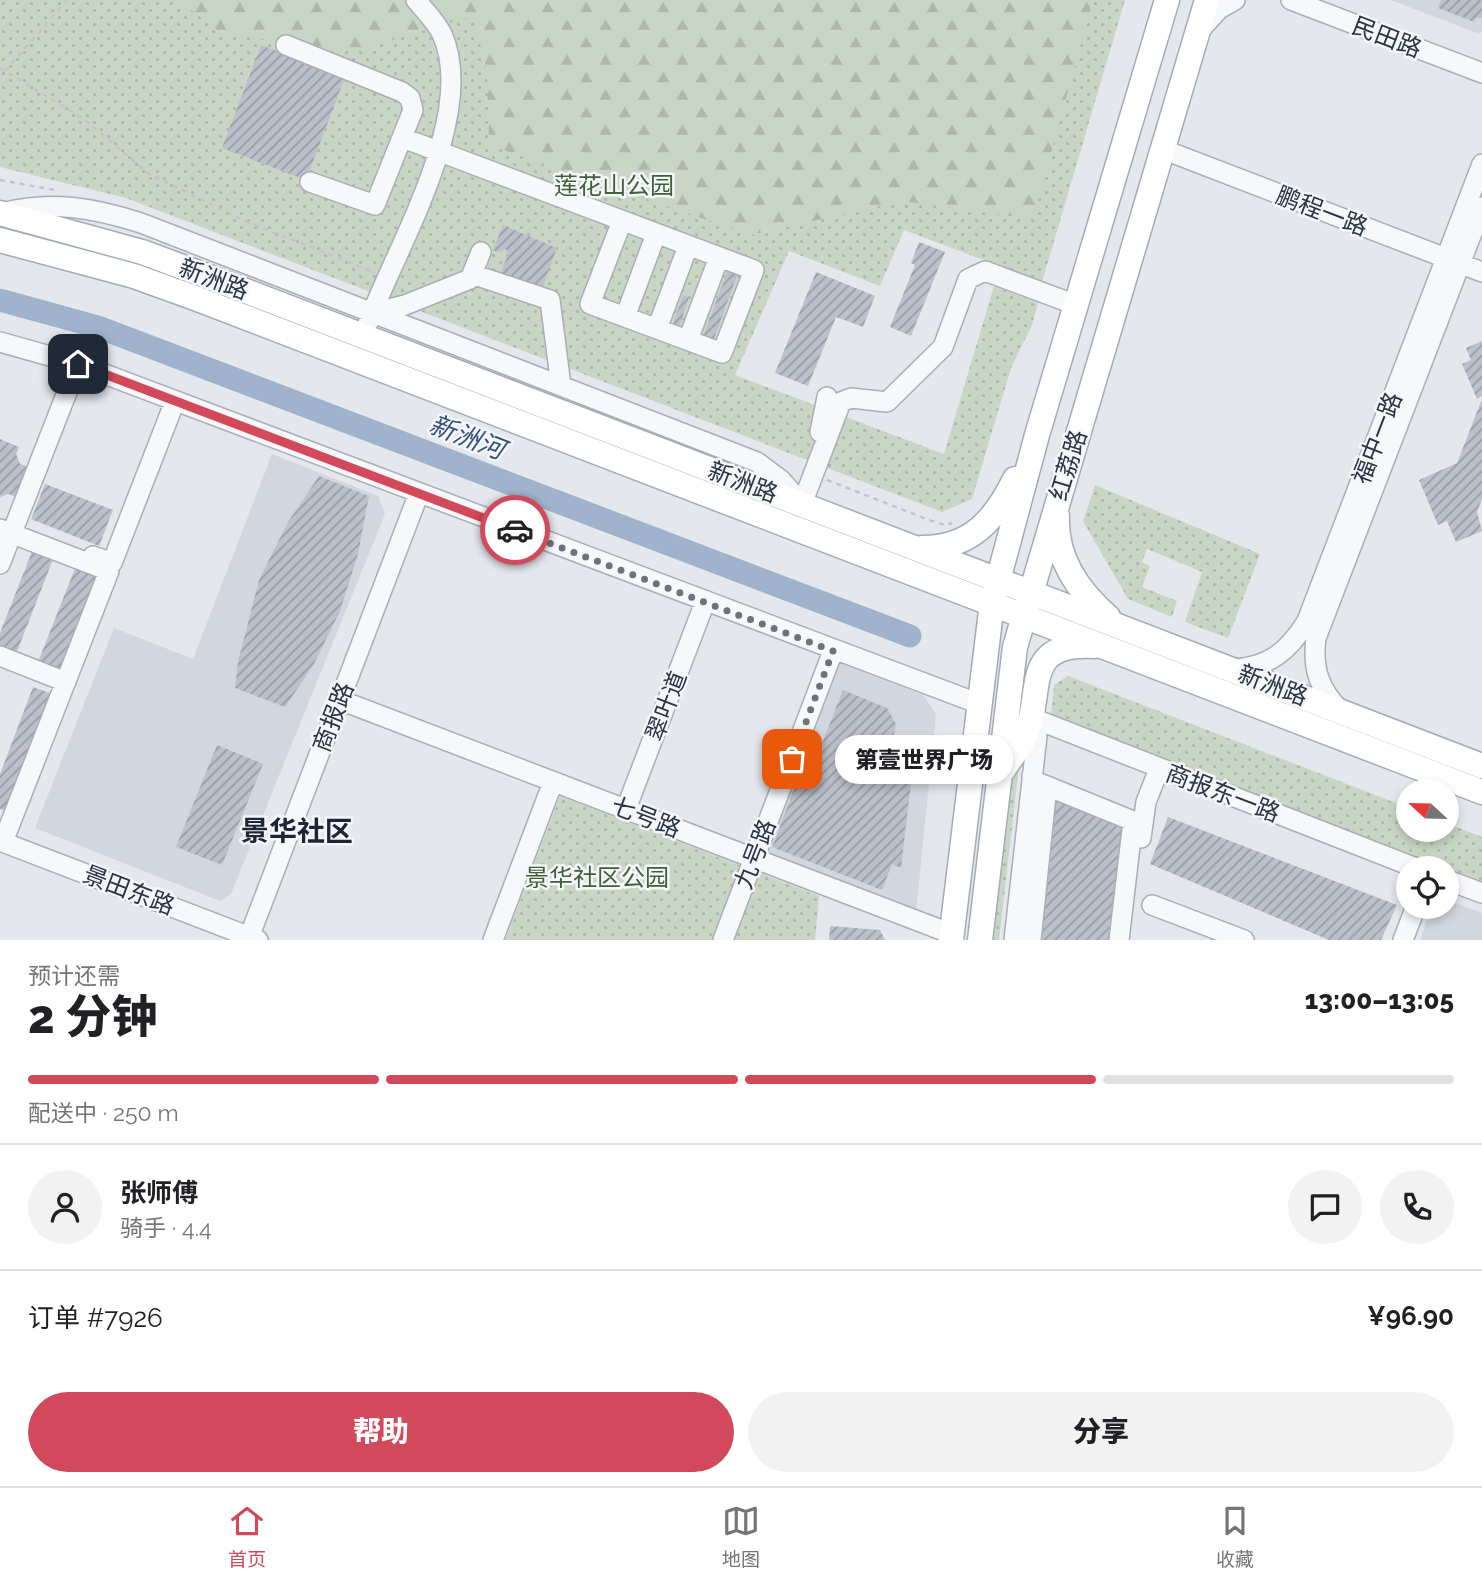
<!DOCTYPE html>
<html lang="zh">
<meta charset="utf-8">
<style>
body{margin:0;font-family:Raleway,"Noto Sans SC",sans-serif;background:#f2f2f2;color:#202124;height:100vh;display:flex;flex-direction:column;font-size:26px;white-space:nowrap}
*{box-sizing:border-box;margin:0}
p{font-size:23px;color:#757577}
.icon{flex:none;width:38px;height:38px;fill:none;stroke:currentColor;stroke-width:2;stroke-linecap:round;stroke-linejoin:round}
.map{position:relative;height:940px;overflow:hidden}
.side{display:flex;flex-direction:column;background:#fff;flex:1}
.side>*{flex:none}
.needle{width:46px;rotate:292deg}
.fabs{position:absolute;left:1396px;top:779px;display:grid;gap:14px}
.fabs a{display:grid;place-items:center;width:63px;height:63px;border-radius:50%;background:#fff;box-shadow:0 4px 10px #0003;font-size:35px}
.pin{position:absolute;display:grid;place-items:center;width:60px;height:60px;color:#fff;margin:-30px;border-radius:14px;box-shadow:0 4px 10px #0006}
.courier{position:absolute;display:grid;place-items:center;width:70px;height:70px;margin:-35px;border:5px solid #d1495b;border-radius:50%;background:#fff;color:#222;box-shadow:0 2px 9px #0007}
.bubble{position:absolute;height:49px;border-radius:24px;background:#fff;box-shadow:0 4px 10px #0003;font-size:23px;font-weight:800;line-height:49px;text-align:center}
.headline em{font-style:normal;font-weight:800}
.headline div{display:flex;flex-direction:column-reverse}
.headline{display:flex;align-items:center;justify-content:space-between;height:119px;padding:0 28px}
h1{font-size:46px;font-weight:800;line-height:52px}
.bar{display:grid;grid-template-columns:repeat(4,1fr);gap:10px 7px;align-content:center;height:84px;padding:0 28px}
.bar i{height:9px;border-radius:5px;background:#e0e0e0}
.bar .current{background:#d1495b}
.bar p{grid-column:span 4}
.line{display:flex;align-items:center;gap:18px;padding:0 28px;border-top:2px solid #e0e0e0}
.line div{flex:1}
.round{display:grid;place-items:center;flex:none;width:74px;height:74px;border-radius:37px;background:#f2f2f2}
.primary-button{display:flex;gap:14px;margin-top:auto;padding:14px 28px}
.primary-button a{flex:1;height:80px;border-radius:42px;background:#d1495b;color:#fff;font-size:28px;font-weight:800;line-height:80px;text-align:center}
.primary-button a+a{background:#f2f2f2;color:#202124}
.dock{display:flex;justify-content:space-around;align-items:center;height:98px;border-top:2px solid #e0e0e0;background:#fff;font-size:19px;color:#757577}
.dock a{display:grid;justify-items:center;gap:4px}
.dock .current{color:#d1495b}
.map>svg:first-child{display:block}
.built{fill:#d2d6de}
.grass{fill:url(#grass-dots)}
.forest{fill:url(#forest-firs)}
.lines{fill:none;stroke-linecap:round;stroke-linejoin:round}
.river{stroke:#9fb4cc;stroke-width:23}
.building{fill:url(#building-hatch)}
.minor-casing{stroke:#a9aeb7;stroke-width:22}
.major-casing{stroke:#a3abb8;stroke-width:27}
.path{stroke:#c2c5cb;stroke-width:2.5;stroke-dasharray:5 5;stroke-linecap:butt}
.minor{stroke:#f7f8fa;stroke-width:19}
.major{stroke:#fff;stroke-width:24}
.done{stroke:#6c737f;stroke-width:7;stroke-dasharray:0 12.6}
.route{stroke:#d1495b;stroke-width:9}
.labels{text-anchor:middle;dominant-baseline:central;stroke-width:5;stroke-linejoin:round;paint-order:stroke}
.street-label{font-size:24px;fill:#2b3445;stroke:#f4f6f9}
.park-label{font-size:24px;fill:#3f6138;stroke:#f4f6f9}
.water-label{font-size:26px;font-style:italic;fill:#34527a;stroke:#f4f6f9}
.quarter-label{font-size:28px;font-weight:bold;fill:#1d2536;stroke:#f4f6f9}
</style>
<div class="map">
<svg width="1482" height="940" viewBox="0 0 1482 940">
<defs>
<pattern id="grass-dots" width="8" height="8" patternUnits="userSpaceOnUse" patternTransform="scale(1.75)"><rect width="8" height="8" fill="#c9d6c5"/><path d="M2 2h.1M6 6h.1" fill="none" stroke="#adb8ab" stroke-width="1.8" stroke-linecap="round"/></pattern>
<pattern id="forest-firs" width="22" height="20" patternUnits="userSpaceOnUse" patternTransform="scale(1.75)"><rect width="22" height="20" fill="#c9d6c5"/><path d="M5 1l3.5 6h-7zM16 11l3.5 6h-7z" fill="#adb8ab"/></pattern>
<pattern id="building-hatch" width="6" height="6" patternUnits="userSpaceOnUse" patternTransform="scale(1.75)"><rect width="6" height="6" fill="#bbc0ca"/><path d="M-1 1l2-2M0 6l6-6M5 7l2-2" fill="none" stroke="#989da6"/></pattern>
</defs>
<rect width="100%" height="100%" fill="#e4e7ec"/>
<path class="built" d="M1391 0H1482V32L1477 33Z
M272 454 378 496 385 514 231 894 220 901 35 828 114 628 193 659Z
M837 662 923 695 936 714 916 912 764 854Z
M1450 901 1482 913V940H1420L1431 910 1447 906Z"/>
<path class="grass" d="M0 0H1125L1042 282 904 230 880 286 789 251 735 375 944 454 994 286 1038 303 1032 325 1011 368 972 499 942 512 126 198 0 167Z
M1095 485 1260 554 1228 638 1185 622 1202 572 1147 549 1142 562 1150 566 1142 587 1177 601 1172 617 1128 599 1083 521Z
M1068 676 1409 808V830H1447V823L1482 837V884L1051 717 1054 685Z
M1019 767 999 940H984L1006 779Z
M560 796 819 896 815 940H505Z"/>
<path class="forest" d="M179 0H1093L1033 219 902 201 751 235 489 145 487 71 473 16 356 51 222 34Z"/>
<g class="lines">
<path class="river" d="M0 300 98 327 910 636"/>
</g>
<path class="building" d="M1441 0H1482V18H1476L1474 22 1438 8Z
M261 45 345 77 306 180 222 148Z
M503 225 557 248 540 294 499 278 508 254 506 249 497 252 493 250Z
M919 242 945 252 911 336 890 327 915 265 911 263Z
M729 267 739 270 713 341 703 337Z
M816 272 875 296 863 327 836 317 808 386 775 373Z
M683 295 689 297 678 330 672 328Z
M1482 341V396L1477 399 1462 364 1471 360 1466 348Z
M1482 399V499L1477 512 1482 531 1456 542 1447 521 1438 525 1419 480 1457 463Z
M0 439 19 447 16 454 20 464 29 467 17 497 8 494 0 497Z
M319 476 369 496 358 554 340 611 314 664 285 707 235 688 238 662 259 580 288 522Z
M45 484 113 510 99 546 31 519Z
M33 549 54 557 16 654 0 647V633Z
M76 566 97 574 59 671 38 662Z
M33 687 50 693 5 811 0 809V774Z
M843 690 887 708 896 724 891 748 914 757 901 868 892 864 882 890 772 847 810 747 819 751Z
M217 745 263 764 222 865 176 847Z
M1050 797 1124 827 1111 940H1035Z
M1168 817 1397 905 1381 940H1329L1150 864Z
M830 926 880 930 885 940H829Z"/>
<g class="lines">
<g class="minor-casing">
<path id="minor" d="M1291 0 1482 73
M1199 31 1219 9 1235 0
M286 45 402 92 410 98 413 110 375 205 310 182
M403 138 754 270 722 353 590 304 622 221
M1162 149 1482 272
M2 213C51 200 94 208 141 223L757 462 781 480 802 504 841 402 851 398 887 402 943 347 968 279 985 271 1076 305
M472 274 550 300 561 386
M372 313 405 305 470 279 481 252
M625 317 656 234
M368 323C397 246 478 114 442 34 436 22 425 11 416 0
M657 329 688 246
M688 340 719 257
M0 342 78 364 977 703
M820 432 827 397
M15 525 78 364
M0 529 109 571 3 842
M93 556 112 563 175 401
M0 564 12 533
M0 656 66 682
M1232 669C1268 668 1289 651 1307 621L1482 164
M340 700 952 934
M1341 711C1319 690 1312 668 1316 638L1482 207
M1030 717 1416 868
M1032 776 1037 782 1133 821 1119 940
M626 809 705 602
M1141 838 1146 802 1159 769
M0 841 258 940
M1447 880 1482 893
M1152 905 1244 940
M248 940 419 493
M493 940 553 782
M723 940 833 651
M1014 940 1037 736 1026 734
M1031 940 1047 786
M1403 940 1416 906"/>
</g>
<g class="major-casing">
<path id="major" d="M0 213 142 252 204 275 1482 766
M0 240 134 276 195 298 1482 792
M1057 516C1055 557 1078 591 1108 617
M922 548C971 548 995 520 1015 479
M1003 770C1010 759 1021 746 1026 734 1044 693 1020 641 1095 646
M951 940 992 603 1037 435 1167 0
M980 940 1015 647 1207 0"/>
</g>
<path class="path" d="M0 68 84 119 149 174 250 223 374 272
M5 71 67 0
M0 180 55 190
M827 480 929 520 945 525 952 523"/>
<use href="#minor" class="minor"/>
<use href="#major" class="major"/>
</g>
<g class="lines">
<path class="done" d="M515 530 833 651 792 759"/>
<path class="route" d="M78 364 515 530"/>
</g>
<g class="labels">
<g class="street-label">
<text transform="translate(1387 37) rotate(21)">民田路</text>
<text transform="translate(1322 211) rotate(21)">鹏程一路</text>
<text transform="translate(214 279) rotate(21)">新洲路</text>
<text transform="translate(1377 438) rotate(-69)">福中一路</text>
<text transform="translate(1068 465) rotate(-73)">红荔路</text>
<text transform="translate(743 482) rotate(21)">新洲路</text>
<text transform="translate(1273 685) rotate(21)">新洲路</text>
<text transform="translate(666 706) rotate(-69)">翠叶道</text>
<text transform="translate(333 717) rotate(-69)">商报路</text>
<text transform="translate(1223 793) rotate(21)">商报东一路</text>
<text transform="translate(646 817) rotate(21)">七号路</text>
<text transform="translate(755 854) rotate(-69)">九号路</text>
<text transform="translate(129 890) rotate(21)">景田东路</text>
</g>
<g class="park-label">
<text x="614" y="185">莲花山公园</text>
<text x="597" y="877">景华社区公园</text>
</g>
<g class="water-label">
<text transform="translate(467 437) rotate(21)">新洲河</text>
</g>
<g class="quarter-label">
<text x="297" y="831">景华社区</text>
</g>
</g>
</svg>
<div class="fabs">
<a><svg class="needle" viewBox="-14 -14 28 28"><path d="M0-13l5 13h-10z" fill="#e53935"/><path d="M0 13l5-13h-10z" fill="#757577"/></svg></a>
<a><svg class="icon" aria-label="locate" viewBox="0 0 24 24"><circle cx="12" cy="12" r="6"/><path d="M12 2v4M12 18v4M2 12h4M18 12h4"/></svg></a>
</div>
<div class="pin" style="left:792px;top:759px;background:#ea580c"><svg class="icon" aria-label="bag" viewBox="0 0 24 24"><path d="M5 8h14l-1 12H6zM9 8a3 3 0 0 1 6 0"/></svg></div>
<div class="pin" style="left:78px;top:364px;background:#1f2937"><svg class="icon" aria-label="home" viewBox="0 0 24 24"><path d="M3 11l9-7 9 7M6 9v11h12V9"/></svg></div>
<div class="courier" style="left:515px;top:530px"><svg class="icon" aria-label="car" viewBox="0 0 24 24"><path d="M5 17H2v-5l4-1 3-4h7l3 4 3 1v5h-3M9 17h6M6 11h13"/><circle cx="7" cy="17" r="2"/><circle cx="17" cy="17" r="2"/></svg></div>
<div class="bubble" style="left:835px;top:735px;width:178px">第壹世界广场</div>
</div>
<section class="side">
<div class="headline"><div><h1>2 分钟</h1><p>预计还需</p></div><em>13:00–13:05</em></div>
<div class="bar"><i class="current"></i><i class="current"></i><i class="current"></i><i></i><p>配送中 · 250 m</p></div>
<div class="line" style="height:126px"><a class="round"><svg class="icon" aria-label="person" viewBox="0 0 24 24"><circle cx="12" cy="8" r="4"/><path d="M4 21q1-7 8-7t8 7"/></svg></a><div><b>张师傅</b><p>骑手 · 4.4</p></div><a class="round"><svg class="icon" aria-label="chat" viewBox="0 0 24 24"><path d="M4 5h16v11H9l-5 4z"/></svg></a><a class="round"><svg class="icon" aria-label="phone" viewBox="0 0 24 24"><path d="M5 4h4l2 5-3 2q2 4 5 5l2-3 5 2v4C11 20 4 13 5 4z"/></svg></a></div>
<div class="line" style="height:91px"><div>订单 #7926</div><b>¥96.90</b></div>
<div class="primary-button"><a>帮助</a><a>分享</a></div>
</section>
<nav class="dock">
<a class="current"><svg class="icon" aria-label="home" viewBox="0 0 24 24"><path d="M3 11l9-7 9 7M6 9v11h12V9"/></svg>首页</a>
<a><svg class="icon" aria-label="map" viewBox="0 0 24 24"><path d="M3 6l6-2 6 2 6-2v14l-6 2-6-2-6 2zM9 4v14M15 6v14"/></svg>地图</a>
<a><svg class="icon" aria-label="saved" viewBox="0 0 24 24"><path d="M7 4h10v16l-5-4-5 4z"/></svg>收藏</a>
</nav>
